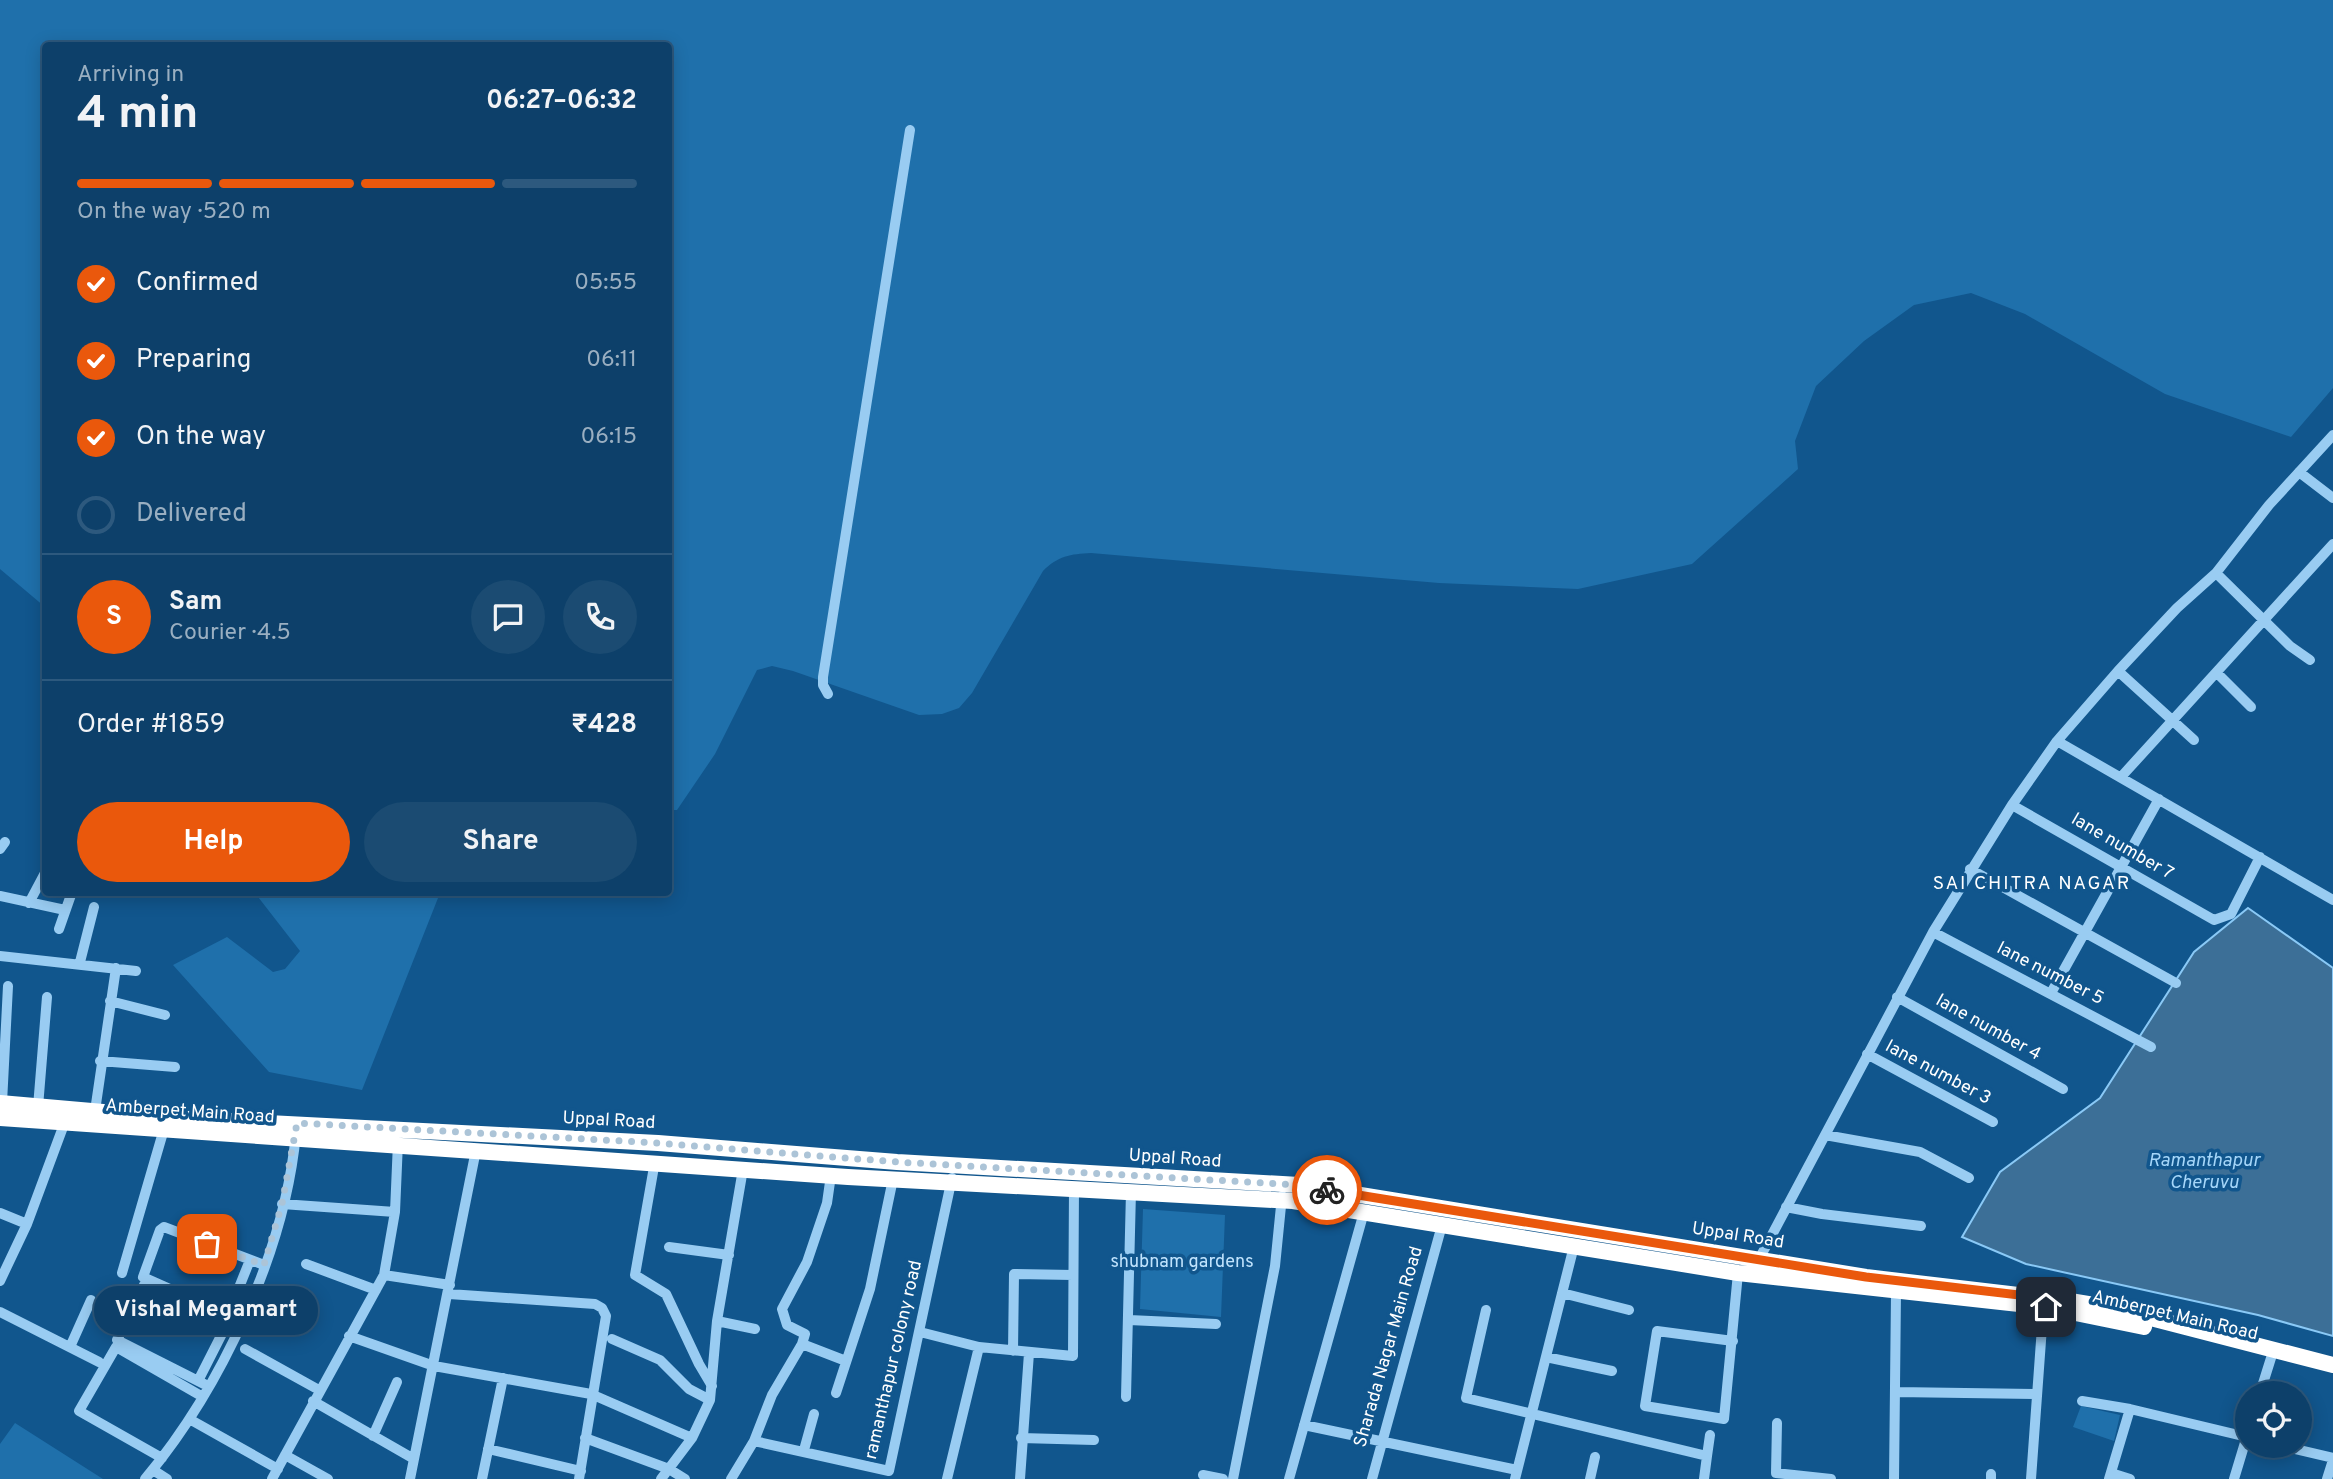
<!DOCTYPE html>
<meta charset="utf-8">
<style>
body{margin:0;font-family:Overpass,sans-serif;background:#1b4b72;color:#f1f3f6;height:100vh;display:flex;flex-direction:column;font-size:26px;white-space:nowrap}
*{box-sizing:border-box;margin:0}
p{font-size:23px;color:#9aafc1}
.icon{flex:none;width:38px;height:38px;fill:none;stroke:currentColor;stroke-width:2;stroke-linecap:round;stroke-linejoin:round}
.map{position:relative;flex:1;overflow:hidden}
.panel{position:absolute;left:42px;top:42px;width:630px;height:854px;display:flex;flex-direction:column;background:#0d406a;border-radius:7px;box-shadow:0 4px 18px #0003,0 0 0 2px #2d597e}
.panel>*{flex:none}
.buttons{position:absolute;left:2235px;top:1381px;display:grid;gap:14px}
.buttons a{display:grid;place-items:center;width:77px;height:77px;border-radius:50%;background:#0d406a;box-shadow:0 4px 18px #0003,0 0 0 2px #2d597e;font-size:35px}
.pin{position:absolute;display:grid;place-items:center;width:60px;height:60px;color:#fff;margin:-30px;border-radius:14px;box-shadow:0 4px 10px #0006}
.courier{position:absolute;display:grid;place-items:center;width:70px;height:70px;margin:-35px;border:5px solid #ea580c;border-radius:50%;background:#fff;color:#222;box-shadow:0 2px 9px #0007}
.bubble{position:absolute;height:49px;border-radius:24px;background:#0d406a;box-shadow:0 4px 18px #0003,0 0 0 2px #2d597e;font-size:23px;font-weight:700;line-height:49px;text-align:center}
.head em{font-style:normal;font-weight:700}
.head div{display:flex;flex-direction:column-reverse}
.head{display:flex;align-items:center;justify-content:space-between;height:119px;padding:0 35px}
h1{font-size:46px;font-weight:700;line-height:52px}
.bar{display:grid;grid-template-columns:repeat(4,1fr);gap:10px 7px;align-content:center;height:84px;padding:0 35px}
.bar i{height:9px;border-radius:5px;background:#2d597e}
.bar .on{background:#ea580c}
.bar p{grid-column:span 4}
.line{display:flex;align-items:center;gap:18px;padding:0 35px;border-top:2px solid #2d597e}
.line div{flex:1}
.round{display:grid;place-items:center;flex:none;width:74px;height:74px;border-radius:37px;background:#1b4b72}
ol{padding:0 35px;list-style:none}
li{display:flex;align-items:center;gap:21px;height:77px}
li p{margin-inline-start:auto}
li .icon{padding:7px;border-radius:50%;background:#ea580c;color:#fff;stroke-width:4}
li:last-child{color:#9aafc1}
li i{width:38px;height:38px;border:4px solid #2d597e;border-radius:50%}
.primary-button{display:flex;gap:14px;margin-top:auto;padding:14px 35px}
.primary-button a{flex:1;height:80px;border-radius:42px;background:#ea580c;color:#fff;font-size:28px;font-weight:700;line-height:80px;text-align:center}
.primary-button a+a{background:#1b4b72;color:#f1f3f6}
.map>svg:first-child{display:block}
.green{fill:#1f70ab}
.water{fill:#3c6f97;stroke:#8ac9f6;stroke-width:2}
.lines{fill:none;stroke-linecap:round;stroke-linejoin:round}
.minor{stroke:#99ccf2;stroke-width:10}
.highway{stroke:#fff;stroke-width:16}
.done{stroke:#acc4d7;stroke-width:7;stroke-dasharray:0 12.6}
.route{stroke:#ea580c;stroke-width:9}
.labels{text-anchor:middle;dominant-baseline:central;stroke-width:7;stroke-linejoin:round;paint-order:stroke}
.street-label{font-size:18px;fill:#fff;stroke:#11568d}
.park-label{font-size:18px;fill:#c0e3fd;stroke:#11568d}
.neighbourhood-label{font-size:19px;letter-spacing:2px;fill:#fff;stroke:#11568d}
.water-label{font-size:19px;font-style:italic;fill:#a5d6f9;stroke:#11568d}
</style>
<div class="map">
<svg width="2333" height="1479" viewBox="0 0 2333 1479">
<rect width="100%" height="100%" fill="#11568d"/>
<path class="green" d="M0 0H2333V388L2291 437 2165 394 2025 314 1971 293 1914 305 1864 341 1816 386 1795 441 1798 469 1692 564 1578 589 1439 583 1091 553C1070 554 1058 556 1043 571L972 693 959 708 942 714 919 715 793 671 772 666 757 670 715 754 677 810H668V46H46L45 607 0 569Z
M255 893H440L362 1090 269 1072 173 965 227 937 273 972 285 969 300 951Z
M1143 1209 1225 1215 1221 1317 1140 1309Z
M2081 1406 2120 1415 2114 1441 2073 1427Z
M15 1423 103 1479H0V1444Z"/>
<path class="water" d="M2248 908 2333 968V1336L2258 1315 2026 1264 1962 1237 2000 1172 2100 1098 2194 952Z"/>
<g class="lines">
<path class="minor" d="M2299 472 2333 498
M2216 573 2290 646 2310 660
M2118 671 2194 740
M2217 673 2251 707
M828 694 823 685V677L910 130
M2057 741 2333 900
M2121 777 2333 544
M2012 805 2214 920 2231 914 2260 857
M0 849 5 842
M1970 869 2176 983
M0 896 65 910
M29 903 46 871
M59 929 72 892
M1933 932 2151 1047
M0 956 136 971
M80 962 94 907
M2051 993 2159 799
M1897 997 2063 1089
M110 1001 165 1015
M1867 1054 1993 1122
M100 1061 175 1067
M2 1103 8 986
M38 1107 47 997
M95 1111 116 968
M1825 1135 1920 1152 1969 1178
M655 1161 635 1275 666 1294 699 1364 712 1386
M282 1204 395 1212
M1786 1207 1822 1214 1921 1226
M0 1213 27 1224
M669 1247 729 1255
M1757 1263 1933 932 2012 805 2057 741 2118 671 2177 608 2216 573 2269 505 2333 435
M306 1264 376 1290
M122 1273 164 1129
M384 1275 450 1285
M0 1281 27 1224 66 1119
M154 1287 145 1283 117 1340 208 1386
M1562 1293 1629 1310
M449 1294 595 1304 602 1308 606 1316 579 1479
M1486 1310 1466 1398 1707 1456 1704 1479
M0 1312 99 1362
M228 1315 250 1260
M1129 1320 1216 1324
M242 1321 143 1277 160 1230 164 1227 264 1265
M717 1321 755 1329
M920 1332 979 1347 1073 1356 1074 1187
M349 1336 434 1366 591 1394 692 1438
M612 1339 660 1360 689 1389 710 1400
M1733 1341 1657 1331 1645 1406 1724 1419 1738 1273
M802 1344 805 1334 787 1325 782 1309 807 1262 827 1203 831 1175
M70 1347 91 1300
M245 1349 319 1390
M1013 1351 1014 1274 1073 1275
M1546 1357 1612 1371
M198 1381 229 1320
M1896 1392 2035 1394
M836 1393 870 1289 893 1179
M2260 1393 2271 1358
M1126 1397 1131 1191
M313 1401 414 1459
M2082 1401 2130 1409 2247 1437
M191 1420 278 1469
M1777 1423 1776 1473 1831 1479
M1304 1425 1517 1470
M373 1436 397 1382
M585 1438 669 1469 685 1479
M1021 1438 1094 1440
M754 1441 889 1471 952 1178
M2282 1446 2333 1458
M488 1449 581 1471
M804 1450 814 1414
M285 1455 328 1479
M1707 1456 1710 1435
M162 1458 79 1411 116 1347 203 1397
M153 1470 167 1479
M2111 1473 2130 1479
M1203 1475 1223 1479
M145 1479C221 1388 285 1252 296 1133
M272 1479 384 1275 395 1212 398 1142
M410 1479 476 1150
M482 1479 503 1378
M661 1479 692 1438 710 1400 717 1321 743 1169
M731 1479 754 1441 772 1395 802 1344 846 1361
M947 1479 979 1347
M1020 1479 1029 1353
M1233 1479 1275 1266 1282 1196
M1289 1479 1364 1212
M1372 1479 1442 1225
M1515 1479 1574 1246
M1590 1479 1595 1457
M1894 1479 1896 1293
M1991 1479V1474
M2031 1479 2042 1327
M2109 1479 2130 1409
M2234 1479 2247 1436
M2327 1479 2333 1460"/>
<path class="highway" d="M0 1103 172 1118 658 1143 897 1162 1299 1185 1866 1277 2070 1301 2112 1308 2333 1365
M0 1118 848 1177 1293 1201 1738 1273 2046 1307 2144 1327"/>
</g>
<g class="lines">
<path class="done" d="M207 1244 264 1265 282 1204 297 1123 658 1143 897 1162 1299 1185 1327 1190"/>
<path class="route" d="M1327 1190 1866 1277 2070 1301 2069 1312 2046 1307"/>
</g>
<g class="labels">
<g class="street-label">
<text transform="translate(2122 847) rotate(30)">lane number 7</text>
<text transform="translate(2050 974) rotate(27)">lane number 5</text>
<text transform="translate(1988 1028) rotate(29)">lane number 4</text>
<text transform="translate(1938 1073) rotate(28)">lane number 3</text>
<text transform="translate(190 1112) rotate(4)">Amberpet Main Road</text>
<text transform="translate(609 1121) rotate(3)">Uppal Road</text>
<text transform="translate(1175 1159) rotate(4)">Uppal Road</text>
<text transform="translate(1738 1236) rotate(9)">Uppal Road</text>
<text transform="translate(2175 1316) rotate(13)">Amberpet Main Road</text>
<text transform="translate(1389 1347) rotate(-74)">Sharada Nagar Main Road</text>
<text transform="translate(894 1360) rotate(-77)">ramanthapur colony road</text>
</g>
<g class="park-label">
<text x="1182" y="1262">shubnam gardens</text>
</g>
<g class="neighbourhood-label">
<text x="2032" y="884">SAI CHITRA NAGAR</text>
</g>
<g class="water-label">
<text x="2204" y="1161">Ramanthapur<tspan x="2204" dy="22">Cheruvu</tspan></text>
</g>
</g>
</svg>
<div class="buttons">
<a><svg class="icon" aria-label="locate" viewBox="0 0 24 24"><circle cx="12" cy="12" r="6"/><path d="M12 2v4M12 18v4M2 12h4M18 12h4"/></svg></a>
</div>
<div class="pin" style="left:207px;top:1244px;background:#ea580c"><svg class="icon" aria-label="bag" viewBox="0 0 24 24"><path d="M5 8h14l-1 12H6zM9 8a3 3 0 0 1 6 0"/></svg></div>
<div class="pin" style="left:2046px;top:1307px;background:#1f2937"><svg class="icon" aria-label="home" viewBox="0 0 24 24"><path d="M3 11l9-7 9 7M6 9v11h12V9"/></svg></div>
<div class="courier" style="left:1327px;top:1190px"><svg class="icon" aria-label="bike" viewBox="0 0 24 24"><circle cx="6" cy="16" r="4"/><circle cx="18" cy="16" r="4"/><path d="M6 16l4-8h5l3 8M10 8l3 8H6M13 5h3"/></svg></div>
<div class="bubble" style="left:94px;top:1286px;width:224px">Vishal Megamart</div>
<section class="panel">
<div class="head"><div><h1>4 min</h1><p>Arriving in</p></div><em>06:27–06:32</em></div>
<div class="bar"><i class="on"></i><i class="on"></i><i class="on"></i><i></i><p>On the way · 520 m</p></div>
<ol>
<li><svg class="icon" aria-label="check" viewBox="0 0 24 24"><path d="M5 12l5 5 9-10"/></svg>Confirmed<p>05:55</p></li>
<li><svg class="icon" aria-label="check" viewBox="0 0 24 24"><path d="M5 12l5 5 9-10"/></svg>Preparing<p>06:11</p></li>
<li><svg class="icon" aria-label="check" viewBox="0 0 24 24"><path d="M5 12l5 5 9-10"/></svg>On the way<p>06:15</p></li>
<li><i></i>Delivered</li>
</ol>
<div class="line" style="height:126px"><b class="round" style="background:#ea580c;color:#fff">S</b><div><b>Sam</b><p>Courier · 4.5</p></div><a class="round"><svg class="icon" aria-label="chat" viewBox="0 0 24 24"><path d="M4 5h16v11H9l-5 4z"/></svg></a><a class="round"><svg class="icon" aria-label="phone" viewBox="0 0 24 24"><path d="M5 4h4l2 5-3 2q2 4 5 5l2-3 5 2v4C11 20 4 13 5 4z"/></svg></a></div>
<div class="line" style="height:91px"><div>Order #1859</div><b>₹428</b></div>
<div class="primary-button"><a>Help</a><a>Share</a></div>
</section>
</div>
